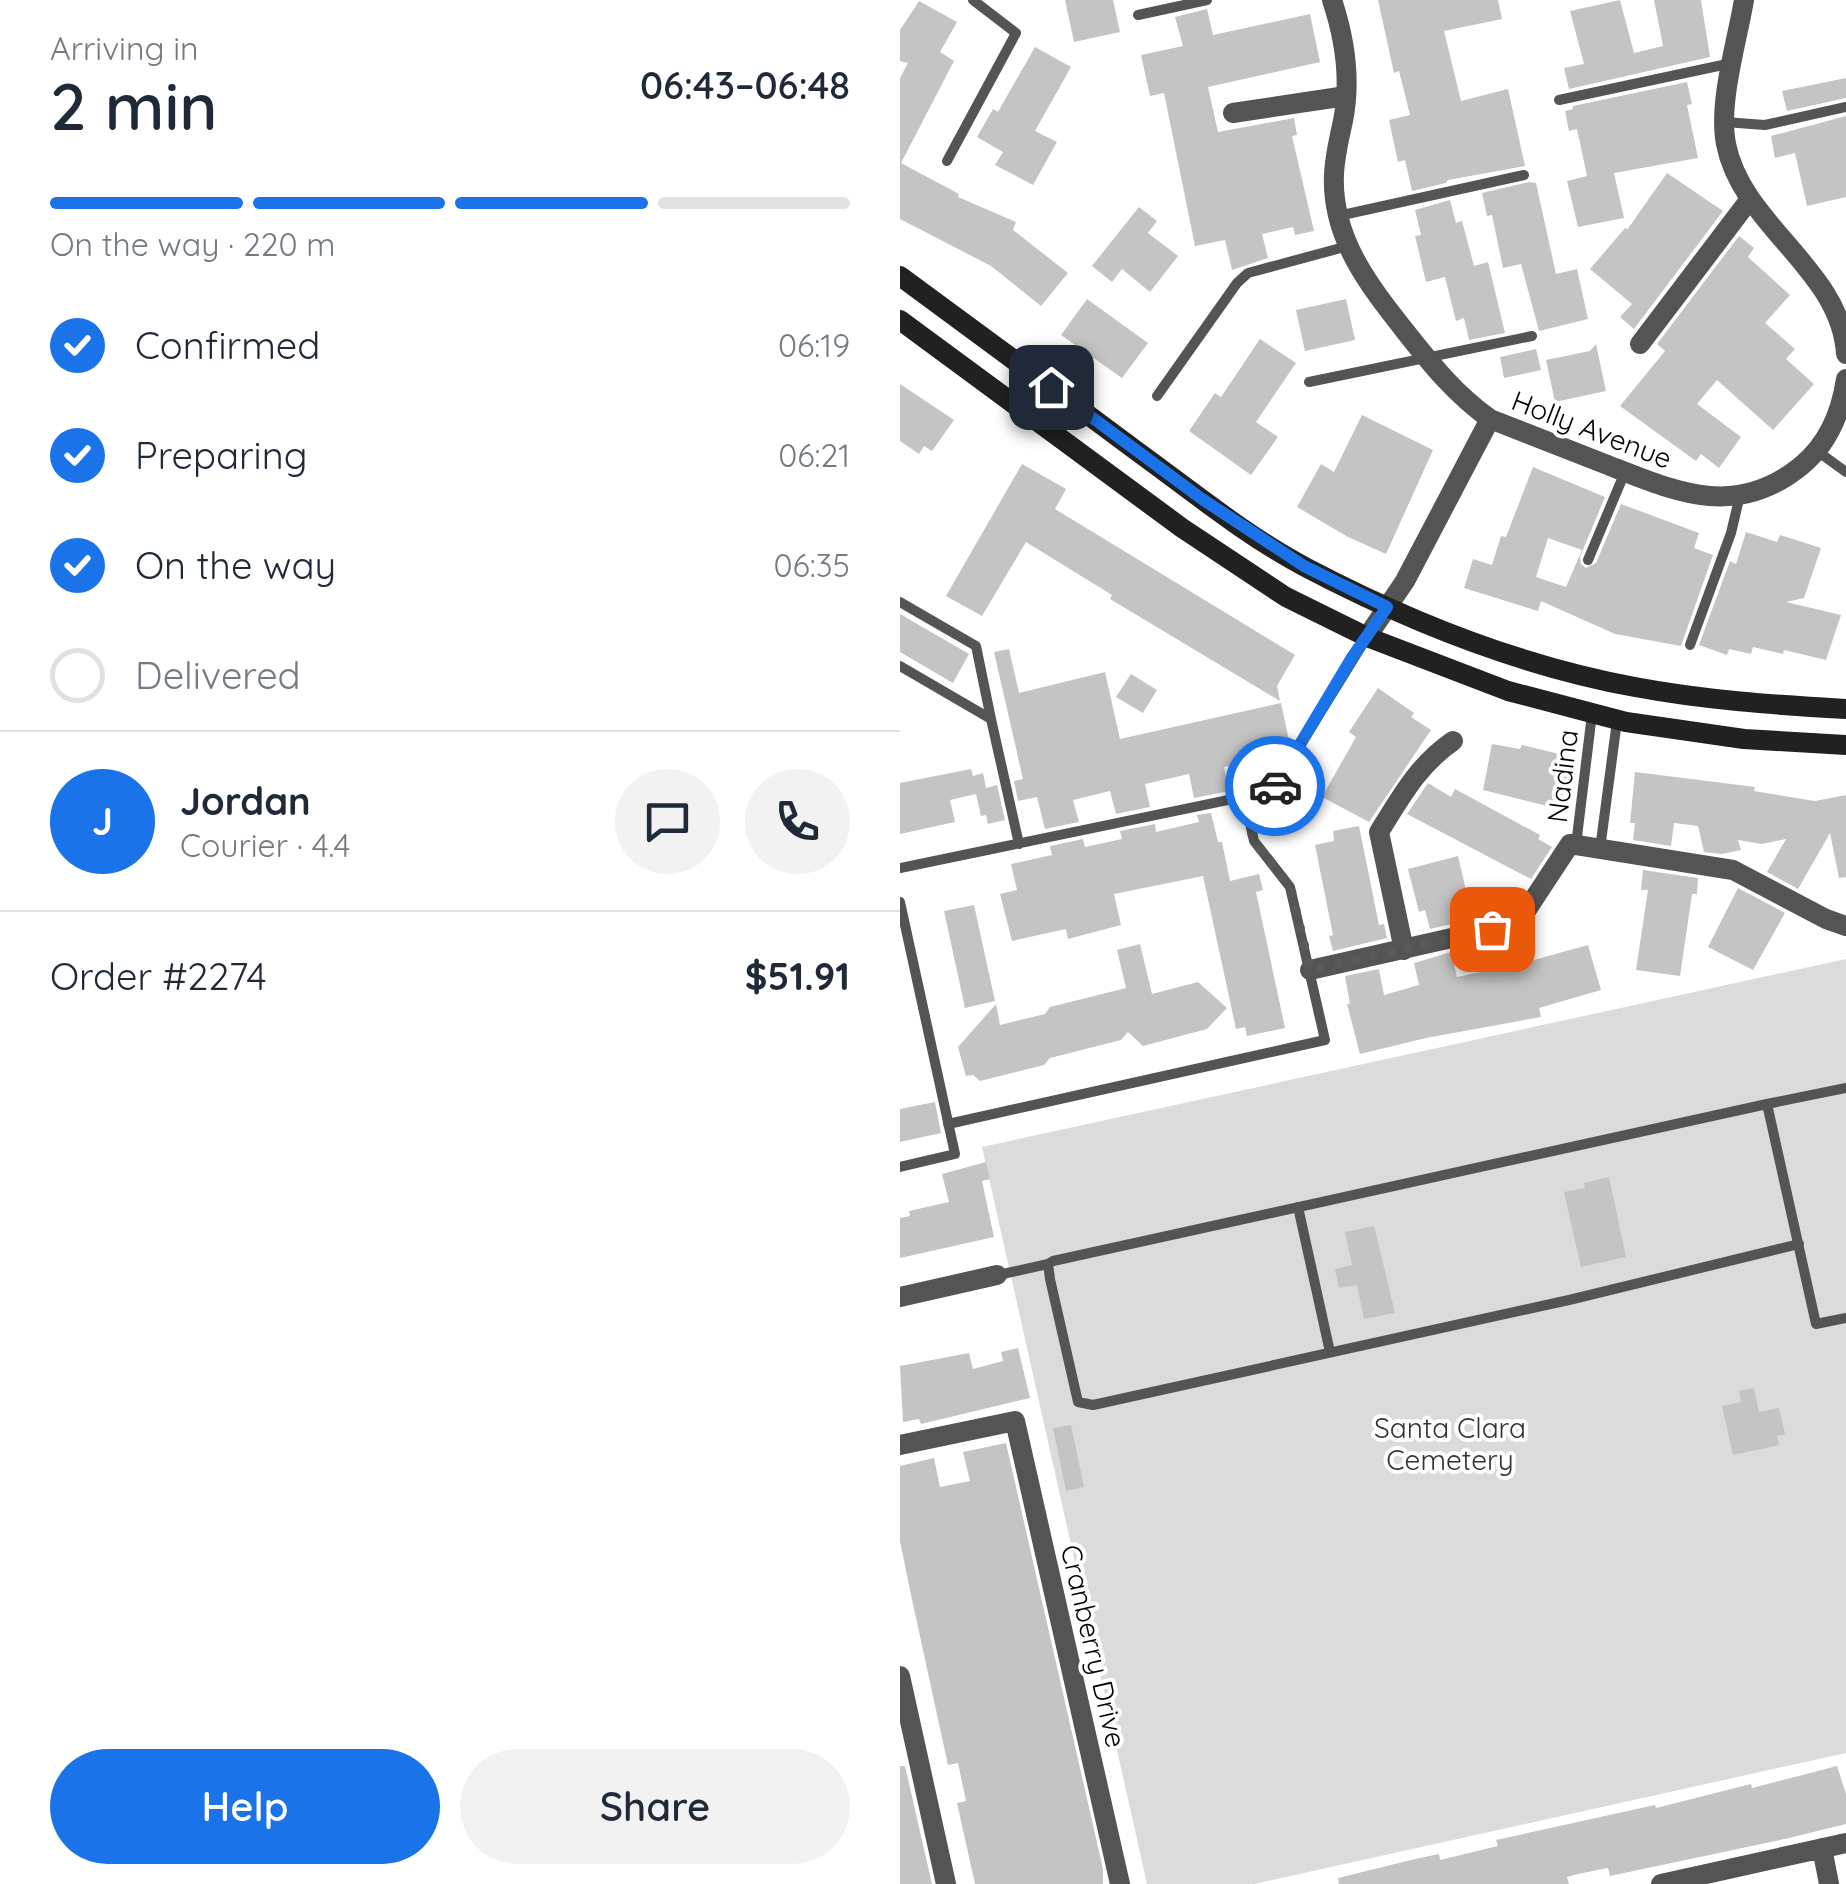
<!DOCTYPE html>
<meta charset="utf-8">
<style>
body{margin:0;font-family:Quicksand,sans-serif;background:#f2f2f3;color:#1f2937;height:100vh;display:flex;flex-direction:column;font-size:38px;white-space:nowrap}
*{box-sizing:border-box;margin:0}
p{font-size:32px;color:#747a83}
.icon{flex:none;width:55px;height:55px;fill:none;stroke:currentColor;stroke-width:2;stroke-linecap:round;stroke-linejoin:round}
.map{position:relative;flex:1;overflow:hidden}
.side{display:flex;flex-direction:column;background:#fff;width:900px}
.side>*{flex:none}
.pin{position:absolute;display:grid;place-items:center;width:85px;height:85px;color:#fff;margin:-42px;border-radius:20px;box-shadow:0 5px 15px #0006}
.courier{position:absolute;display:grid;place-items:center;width:100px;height:100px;margin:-50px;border:8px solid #1a73e8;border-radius:50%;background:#fff;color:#222;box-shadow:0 2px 12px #0007}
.head em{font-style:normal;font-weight:600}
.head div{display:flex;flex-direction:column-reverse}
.head{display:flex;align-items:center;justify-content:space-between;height:170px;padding:0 50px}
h1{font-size:65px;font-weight:600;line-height:75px}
.bar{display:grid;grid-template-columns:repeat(4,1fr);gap:15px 10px;align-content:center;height:120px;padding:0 50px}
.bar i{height:12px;border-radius:8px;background:#e0e1e3}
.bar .current{background:#1a73e8}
.bar p{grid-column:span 4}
.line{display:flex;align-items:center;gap:25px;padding:0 50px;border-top:2px solid #e0e1e3}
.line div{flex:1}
.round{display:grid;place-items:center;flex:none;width:105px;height:105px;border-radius:52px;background:#f2f2f3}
ol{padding:0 50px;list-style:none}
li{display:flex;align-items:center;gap:30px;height:110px}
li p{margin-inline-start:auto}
li .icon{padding:10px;border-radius:50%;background:#1a73e8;color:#fff;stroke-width:4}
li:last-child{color:#747a83}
li i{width:55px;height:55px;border:5px solid #e0e1e3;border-radius:50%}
.cta{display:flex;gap:20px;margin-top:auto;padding:20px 50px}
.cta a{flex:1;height:115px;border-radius:60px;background:#1a73e8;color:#fff;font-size:40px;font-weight:600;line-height:115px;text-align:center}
.cta a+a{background:#f2f2f3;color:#1f2937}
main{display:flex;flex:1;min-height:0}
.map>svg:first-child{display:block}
.green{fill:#dbdbdb}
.building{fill:#c4c4c4;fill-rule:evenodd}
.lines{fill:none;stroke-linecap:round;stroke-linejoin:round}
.lane{stroke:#545454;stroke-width:10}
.street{stroke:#545454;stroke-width:20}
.secondary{stroke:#212121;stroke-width:20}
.done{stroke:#595959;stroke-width:10;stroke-dasharray:0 18}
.route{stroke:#1a73e8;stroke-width:12}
.labels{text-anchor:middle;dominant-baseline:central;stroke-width:8;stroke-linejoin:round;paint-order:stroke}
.street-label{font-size:28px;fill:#000;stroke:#fff}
.park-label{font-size:28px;fill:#323232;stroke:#fff}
</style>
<main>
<section class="side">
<div class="head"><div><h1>2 min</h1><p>Arriving in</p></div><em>06:43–06:48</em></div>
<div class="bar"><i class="current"></i><i class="current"></i><i class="current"></i><i></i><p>On the way · 220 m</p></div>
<ol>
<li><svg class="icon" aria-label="check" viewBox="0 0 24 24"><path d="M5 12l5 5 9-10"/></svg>Confirmed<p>06:19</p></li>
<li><svg class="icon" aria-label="check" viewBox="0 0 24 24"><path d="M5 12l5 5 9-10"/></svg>Preparing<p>06:21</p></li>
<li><svg class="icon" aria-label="check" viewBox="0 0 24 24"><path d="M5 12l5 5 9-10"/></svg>On the way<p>06:35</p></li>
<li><i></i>Delivered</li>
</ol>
<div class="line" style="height:180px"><b class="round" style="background:#1a73e8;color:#fff">J</b><div><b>Jordan</b><p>Courier · 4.4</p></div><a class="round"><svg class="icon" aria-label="chat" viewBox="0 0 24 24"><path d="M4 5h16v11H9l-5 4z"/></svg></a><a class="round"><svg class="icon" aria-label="phone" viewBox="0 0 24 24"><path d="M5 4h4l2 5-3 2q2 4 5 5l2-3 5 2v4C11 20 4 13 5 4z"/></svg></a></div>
<div class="line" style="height:130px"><div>Order #2274</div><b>$51.91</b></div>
<div class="cta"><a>Help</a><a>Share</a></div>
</section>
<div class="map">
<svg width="946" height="1884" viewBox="0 0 946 1884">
<rect width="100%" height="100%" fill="#fff"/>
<path class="green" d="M946 959V1753L354 1884H247L82 1147Z"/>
<path class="building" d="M165 0H213L220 32 174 42Z
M478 0H598L602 19 544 31 561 101 608 89 625 166 548 180 546 183 512 191 505 160 498 162 489 120 510 115 499 71 494 73Z
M720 0 734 53 763 46 754 0H801L810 57 669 89 664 68 684 64 670 11Z
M19 1 57 22 40 52 54 61 1 163 59 194 58 197 116 222 113 230 168 273 141 306 91 266 0 219V78L8 63 0 61V30Z
M307 9 313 35 410 14 420 62 308 87 318 132 394 118 397 135 392 136 414 231 395 235 393 227 362 234 368 258 332 270 325 240 295 246 264 93 250 96 241 55 283 46 275 17Z
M135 47 171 67 135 131 157 142 133 185 95 165 103 152 77 137 93 109 98 112Z
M946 78V98L887 111 882 91Z
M787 82 792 104 787 105 798 158 714 173 724 218 678 227 667 181 687 176 677 129 669 131 665 111 673 109V106Z
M946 116V197L907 206 895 153 875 158 871 136Z
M767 173 823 211 734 329 720 317 732 304 690 269 726 227 727 230Z
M629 182 636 183 656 274 677 269 688 319 639 331 621 264 603 268 592 215 587 216 582 193Z
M550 200 556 223 562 221 574 266 588 262 605 333 569 340 564 318 556 321 545 277 526 282 515 236 521 235 515 210Z
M239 207 257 221 248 233 278 256 250 292 222 269 212 282 192 266Z
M839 236 854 248 848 257 890 295 865 323 895 349 886 359 914 384 873 430 817 380 797 404 841 437 819 468 801 454 796 461 720 406 765 351 757 344Z
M187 299 248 343 222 378 161 335Z
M446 299 455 340 405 351 396 310Z
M360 339 396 363 356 422 378 437 351 475 289 431 315 393 321 397Z
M696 344 706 391 655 402 646 360 690 351Z
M636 349 641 370 604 378 600 357Z
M0 384 54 420 32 451 24 446 19 454 0 441Z
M462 415 533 450 486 554 448 537 397 507 421 464 434 472Z
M122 464 166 489 155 509 395 655 377 686 380 701 210 599 212 595 126 542 82 616 46 596Z
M633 467 705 497 680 557 681 564 686 568 696 563 721 504 799 533 794 548 813 555 781 646 715 634 641 601 638 611 564 588 573 559 592 565 601 536 606 537ZM648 538 682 550 666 587 636 577Z
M846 532 877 542 880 535 921 548 904 598 886 602 941 615 926 660 884 650 883 654 853 647 851 654 829 649 827 655 799 645 830 561 836 564Z
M0 614 69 654 53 683 0 652Z
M109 649 119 693 205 672 220 739 381 703 390 745 385 753 324 767 329 791 294 798 289 774 245 784 250 807 216 814 210 791 173 800 179 822 145 829 137 797 118 801 114 781 123 779 94 652Z
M231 674 257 690 243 713 216 697Z
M478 688 514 713 511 717 531 730 469 822 422 797 456 737 449 732Z
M592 744 620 749 622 745 672 757 659 809 583 790Z
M71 769 73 776 83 773 86 788 97 785 105 820 88 824 86 815 81 816 76 794 50 800 55 822 0 834V783Z
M735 772 855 787 854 791 915 801 946 795V877L939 878 930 833 898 889 867 872 886 839 862 844 838 840 841 850 822 854 804 852 798 826 774 823 771 846 733 840 735 823H730Z
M528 783 551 797 555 789 640 835 638 839 652 847 631 879 507 814Z
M311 813 318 842H322L330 881 359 874 363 890 356 892 385 1028 347 1036 345 1027 336 1029 303 876 214 894 221 925 168 939 166 929 112 941 100 894 117 890 111 864 152 855 150 846 183 839 185 847 222 839 220 831 255 824 256 832 299 822 297 815Z
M459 826 479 925 484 924 487 938 433 951 429 936 433 935 415 845 434 841 433 831Z
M558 856 568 899 561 901 565 921 530 929 525 910 519 912 508 869Z
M743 870 798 878 797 894H792L780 976 736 970 748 890H741Z
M838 888 885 913 853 970 808 947Z
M74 905 95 1001 65 1008 44 911Z
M618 940 623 963 688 945 701 990 639 1008 641 1017 526 1038 460 1054 447 1004H450L445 976 479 969 484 995 519 985 514 963 551 952 557 977 586 971 581 948Z
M240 944 252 994 298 982 327 1008 307 1029 243 1046 228 1032 221 1040 150 1058 144 1065 80 1081 73 1075 66 1076 58 1047 96 1004 100 1025 145 1014 150 1007 226 988 217 950Z
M35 1102 41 1133 0 1142V1109Z
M86 1162 90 1179 82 1181 94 1237 0 1258V1218L10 1216 9 1211 49 1202 42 1174Z
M709 1177 726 1257 681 1267 664 1192 685 1188 684 1183Z
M474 1226 495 1313 464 1319 457 1285 439 1288 435 1269 452 1265 445 1232Z
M118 1348 130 1398 21 1424 19 1419 3 1422 0 1366 69 1353 73 1369 103 1361 101 1352Z
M854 1388 859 1412 879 1408 885 1434 877 1436 879 1445 833 1455 822 1406 841 1402 839 1391Z
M171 1425 184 1487 166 1491 153 1428Z
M106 1443 203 1869V1884H75L57 1803 66 1801 58 1763 48 1765 11 1595 0 1541V1466L34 1458 40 1487 70 1481 63 1452Z
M0 1766H5L32 1884H0Z
M937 1766 946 1794V1824L889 1838 710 1876 708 1868 678 1874 667 1877 669 1884H439L438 1878 515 1859 539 1854 540 1860 598 1846 596 1840 755 1805 756 1808 851 1784 852 1788Z"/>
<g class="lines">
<path class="lane" d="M238 15 307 0
M659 100 832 63
M825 122 865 125 946 107
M47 161 116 33 73 0
M438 216 624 175
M409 382 632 336
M257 396 337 283 348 273 448 246
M917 451 946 472
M688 560 725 472
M0 602 76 646 91 719
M790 645 831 533 840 495
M0 666 91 719 119 844
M676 845 692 714
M700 849 717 721
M0 868 372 791 467 637
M0 902 55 1154 0 1167
M946 1088 867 1104 916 1324 946 1318
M867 1104 153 1261 148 1264 150 1279 178 1402 193 1405 669 1300 899 1244
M48 1124 425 1040 390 887 354 841 344 797
M398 1207 430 1352
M98 1275 148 1264"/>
<path class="street" d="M432 0C445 39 451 81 443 121 439 139 435 155 434 174 431 237 468 284 505 331 531 364 555 394 590 419 628 434 666 449 705 464 774 491 835 520 901 466 928 444 941 413 946 379
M844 0C837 42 818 103 826 144 842 226 941 269 946 354
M333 113 446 96
M740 344 850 199
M467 637 505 581 590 419
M504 950 479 832C501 797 518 765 553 741
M410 970 618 923 670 844 833 870 926 919 946 926
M0 1297 97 1275
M0 1445 115 1421 220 1884
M0 1676 46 1884
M922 1848 929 1884
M761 1884 946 1843"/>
<path class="secondary" d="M0 276C79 334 159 393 238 452 293 492 348 537 407 568 510 622 620 666 735 687 804 700 875 705 946 709
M0 320 282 528 386 597 467 637 608 691 726 722 844 739 946 745"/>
</g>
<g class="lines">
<path class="done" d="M375 786 372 791 344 797 354 841 390 887 410 970 592 929"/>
<path class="route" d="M151 387 302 499 404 566 487 607 451 659 375 786"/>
</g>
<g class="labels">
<g class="street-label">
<text transform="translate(692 429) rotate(21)">Holly Avenue</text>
<text transform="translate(662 776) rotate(-83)">Nadina</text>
<text transform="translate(194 1646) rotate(77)">Cranberry Drive</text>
</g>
<g class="park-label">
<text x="550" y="1427">Santa Clara<tspan x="550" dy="32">Cemetery</tspan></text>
</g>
</g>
</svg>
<div class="pin" style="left:592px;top:929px;background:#ea580c"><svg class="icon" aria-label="bag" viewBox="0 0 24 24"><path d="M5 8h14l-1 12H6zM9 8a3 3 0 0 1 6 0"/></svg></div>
<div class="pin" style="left:151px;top:387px;background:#1f2937"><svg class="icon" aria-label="home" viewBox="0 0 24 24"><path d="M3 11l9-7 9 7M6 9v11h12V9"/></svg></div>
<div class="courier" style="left:375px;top:786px"><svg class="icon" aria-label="car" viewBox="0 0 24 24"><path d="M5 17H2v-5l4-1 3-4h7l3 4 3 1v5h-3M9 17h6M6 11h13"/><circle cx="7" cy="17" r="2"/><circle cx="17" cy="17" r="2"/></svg></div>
</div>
</main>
